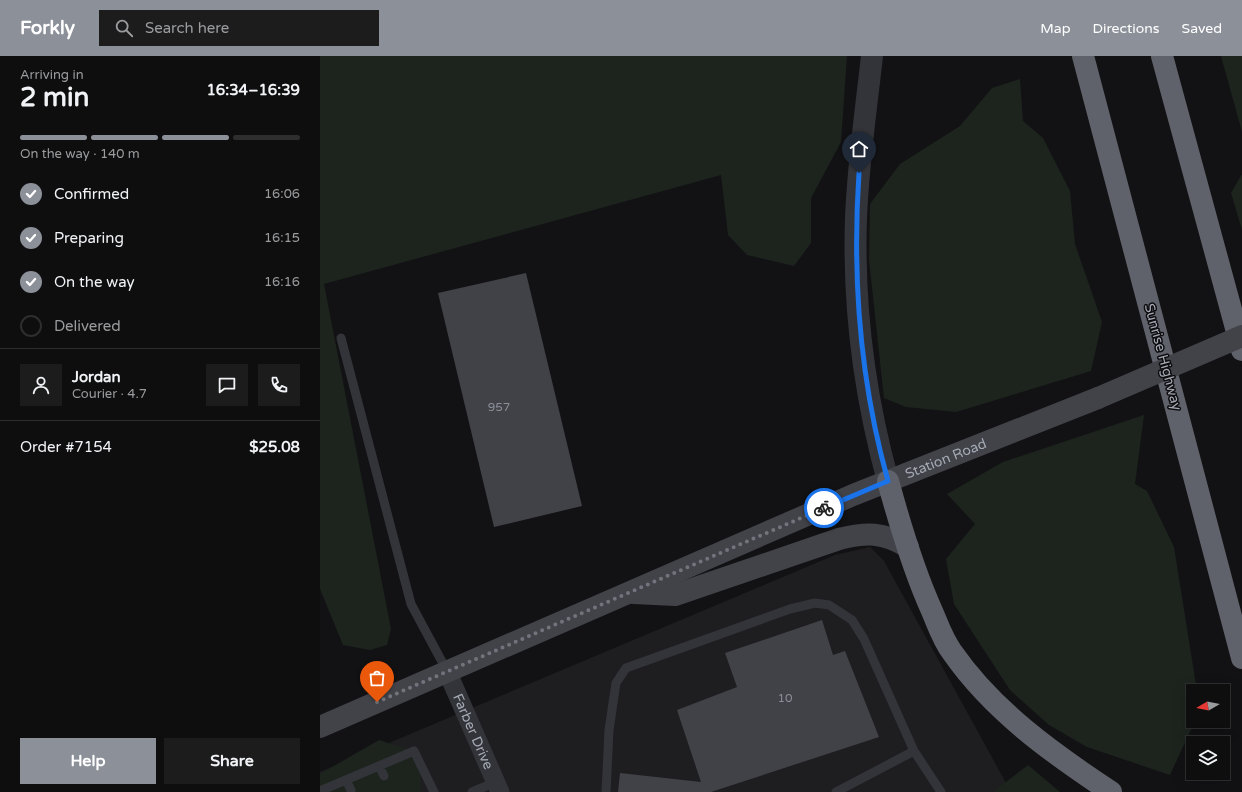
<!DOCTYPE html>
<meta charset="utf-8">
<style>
body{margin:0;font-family:"Varela Round",sans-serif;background:#1c1c1d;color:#f1f3f6;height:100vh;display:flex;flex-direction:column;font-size:15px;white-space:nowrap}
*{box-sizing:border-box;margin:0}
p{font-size:13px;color:#9b9c9e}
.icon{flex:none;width:22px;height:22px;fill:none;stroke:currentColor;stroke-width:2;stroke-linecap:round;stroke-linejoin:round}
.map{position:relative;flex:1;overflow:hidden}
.panel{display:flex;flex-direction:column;background:#0e0e0f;width:320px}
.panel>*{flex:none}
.needle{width:26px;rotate:260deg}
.fabs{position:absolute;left:866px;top:628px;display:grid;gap:8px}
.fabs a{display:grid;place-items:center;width:44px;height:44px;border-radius:0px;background:#0e0e0f;box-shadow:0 4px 16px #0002,0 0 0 1px #2e2e2f;font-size:20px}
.pin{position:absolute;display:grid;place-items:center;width:34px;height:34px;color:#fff;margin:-41px -17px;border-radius:50% 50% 50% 0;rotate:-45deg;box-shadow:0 0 4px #0007}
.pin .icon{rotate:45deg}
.courier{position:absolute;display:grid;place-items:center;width:40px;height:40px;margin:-20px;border:3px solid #1a73e8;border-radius:50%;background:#fff;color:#222;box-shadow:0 1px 5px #0007}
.headline em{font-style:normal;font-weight:700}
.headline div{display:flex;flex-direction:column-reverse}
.headline{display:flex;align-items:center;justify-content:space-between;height:68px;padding:0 20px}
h1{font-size:26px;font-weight:700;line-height:30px}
.bar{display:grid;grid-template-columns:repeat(4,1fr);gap:6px 4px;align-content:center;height:48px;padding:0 20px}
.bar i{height:5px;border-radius:3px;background:#2e2e2f}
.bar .current{background:#8c9099}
.bar p{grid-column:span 4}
.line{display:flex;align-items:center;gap:10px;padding:0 20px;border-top:1px solid #2e2e2f}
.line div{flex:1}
.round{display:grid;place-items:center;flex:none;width:42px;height:42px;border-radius:0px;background:#1c1c1d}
ol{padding:0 20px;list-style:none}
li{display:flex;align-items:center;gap:12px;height:44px}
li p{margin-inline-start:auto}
li .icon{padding:4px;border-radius:50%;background:#8c9099;color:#fff;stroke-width:4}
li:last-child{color:#9b9c9e}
li i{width:22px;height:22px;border:2px solid #2e2e2f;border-radius:50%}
.primary-button{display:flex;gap:8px;margin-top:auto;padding:8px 20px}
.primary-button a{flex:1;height:46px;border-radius:0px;background:#8c9099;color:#fff;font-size:16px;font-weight:700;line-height:46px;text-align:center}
.primary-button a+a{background:#1c1c1d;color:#f1f3f6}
header{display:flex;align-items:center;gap:24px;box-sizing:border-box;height:56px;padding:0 20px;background:#8c9099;color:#fff}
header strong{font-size:19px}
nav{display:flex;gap:22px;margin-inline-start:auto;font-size:14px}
.search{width:280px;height:36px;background:#1c1c1d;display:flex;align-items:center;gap:10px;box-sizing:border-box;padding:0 14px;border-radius:0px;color:#9b9c9e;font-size:15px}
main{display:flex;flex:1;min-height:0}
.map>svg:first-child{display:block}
.built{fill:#1e1e21}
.green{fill:#1d241e}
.building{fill:#414247}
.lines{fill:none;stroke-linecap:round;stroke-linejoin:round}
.service{stroke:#333439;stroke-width:9}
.minor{stroke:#333439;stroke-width:19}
.tertiary{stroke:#333439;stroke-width:22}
.secondary{stroke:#414349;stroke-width:22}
.motorway{stroke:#5f626a;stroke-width:22}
.secondary-bridge{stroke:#414349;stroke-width:22}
.done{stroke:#71747c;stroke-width:4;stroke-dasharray:0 7.2}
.route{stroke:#1a73e8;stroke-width:5}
.labels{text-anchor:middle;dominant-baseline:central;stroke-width:3;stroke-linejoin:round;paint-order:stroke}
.number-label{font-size:12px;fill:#8b8f99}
.street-label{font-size:14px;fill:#a4a9b4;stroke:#0d0d0f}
</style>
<header>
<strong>Forkly</strong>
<div class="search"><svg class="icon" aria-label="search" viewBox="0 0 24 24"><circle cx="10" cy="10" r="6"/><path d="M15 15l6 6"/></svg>Search here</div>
<nav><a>Map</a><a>Directions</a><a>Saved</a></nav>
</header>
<main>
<section class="panel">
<div class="headline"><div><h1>2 min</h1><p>Arriving in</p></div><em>16:34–16:39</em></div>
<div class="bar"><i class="current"></i><i class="current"></i><i class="current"></i><i></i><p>On the way · 140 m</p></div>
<ol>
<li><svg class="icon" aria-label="check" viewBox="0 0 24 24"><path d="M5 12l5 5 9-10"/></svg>Confirmed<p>16:06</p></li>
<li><svg class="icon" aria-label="check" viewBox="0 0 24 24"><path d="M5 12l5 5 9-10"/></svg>Preparing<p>16:15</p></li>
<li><svg class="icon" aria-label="check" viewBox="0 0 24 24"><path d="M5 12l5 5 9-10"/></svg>On the way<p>16:16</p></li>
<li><i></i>Delivered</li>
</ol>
<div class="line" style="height:72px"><a class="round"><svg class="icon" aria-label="person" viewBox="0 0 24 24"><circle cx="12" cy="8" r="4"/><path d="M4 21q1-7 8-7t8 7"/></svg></a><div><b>Jordan</b><p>Courier · 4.7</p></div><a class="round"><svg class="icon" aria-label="chat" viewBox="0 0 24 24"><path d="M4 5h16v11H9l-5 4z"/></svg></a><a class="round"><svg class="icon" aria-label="phone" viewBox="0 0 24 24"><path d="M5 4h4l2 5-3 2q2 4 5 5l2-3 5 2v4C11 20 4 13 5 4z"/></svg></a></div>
<div class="line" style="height:52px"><div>Order #7154</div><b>$25.08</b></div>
<div class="primary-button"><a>Help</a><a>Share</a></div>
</section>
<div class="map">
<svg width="922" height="736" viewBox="0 0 922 736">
<rect width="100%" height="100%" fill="#121214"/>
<path class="built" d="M550 491 564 505 691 736H0V716L515 499Z"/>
<path class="green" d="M0 0H527L521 86 491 142V187L474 210 427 199 408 179 401 119 4 228 71 573 67 589 50 594 23 589 0 533Z
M901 0H922V76Z
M700 23 703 65 723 82 750 135 755 188 782 266 771 315 636 356 586 351 564 342 549 204 550 148 580 108 640 70 672 32Z
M922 118V174L911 137Z
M824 359 815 428 827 435 854 491 877 635H873V665H875L850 719 767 691 729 669 690 634 634 548 626 503 655 468 627 438 683 406Z
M59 684 93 695 100 716 101 736H0V718Z
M708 709 740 736H673Z"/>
<path class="building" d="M206 217 262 450 174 471 118 237Z
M502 564 513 599 525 595 559 681 391 736H298L300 717 381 726 357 654 417 631 405 597Z"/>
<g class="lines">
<path class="service" d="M21 282 91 548 127 615
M59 710 64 720
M26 724 31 734
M0 735 94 695 114 736
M152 736 176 726
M286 736 289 674 296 627 306 612 470 553 495 547 509 549 532 564 544 583 594 695 621 736
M516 736 594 695"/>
<path class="minor" id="s1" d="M127 615 180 736"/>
<path class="tertiary" d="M552 0C546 54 538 108 536 162 533 250 545 341 568 425"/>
<g class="secondary">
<path d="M314 537 355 539 519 483C547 476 563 476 588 491"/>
<path id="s2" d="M0 671 533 439 778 342"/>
</g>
<path class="motorway" d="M763 0 922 602
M842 0 922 294
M568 425C580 469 593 513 612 555 618 569 623 584 632 596 673 655 732 697 791 736"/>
<path class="secondary-bridge" d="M778 342 922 280"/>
</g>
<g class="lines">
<path class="done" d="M57 646 504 452"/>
<path class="route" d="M504 452 568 425C540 325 532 221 539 117"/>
</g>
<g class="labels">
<g class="number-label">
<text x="179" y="351">957</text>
<text x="465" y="642">10</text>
</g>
<g class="street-label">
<text transform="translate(843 301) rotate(75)">Sunrise Highway</text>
<text stroke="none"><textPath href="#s2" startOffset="681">Station Road</textPath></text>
<text stroke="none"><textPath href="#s1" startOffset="66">Farber Drive</textPath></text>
</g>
</g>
</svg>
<div class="fabs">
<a><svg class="needle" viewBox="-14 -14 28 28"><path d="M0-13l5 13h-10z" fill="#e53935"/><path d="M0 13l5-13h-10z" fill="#9b9c9e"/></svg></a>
<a><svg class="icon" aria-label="layers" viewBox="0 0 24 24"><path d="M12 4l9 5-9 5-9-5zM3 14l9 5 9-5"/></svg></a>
</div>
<div class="pin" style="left:57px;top:646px;background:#ea580c"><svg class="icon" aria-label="bag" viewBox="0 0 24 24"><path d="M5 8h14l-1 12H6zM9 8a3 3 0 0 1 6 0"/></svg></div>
<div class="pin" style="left:539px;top:117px;background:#1f2937"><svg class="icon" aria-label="home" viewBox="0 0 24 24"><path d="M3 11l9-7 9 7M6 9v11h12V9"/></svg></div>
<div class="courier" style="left:504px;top:452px"><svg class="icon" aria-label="bike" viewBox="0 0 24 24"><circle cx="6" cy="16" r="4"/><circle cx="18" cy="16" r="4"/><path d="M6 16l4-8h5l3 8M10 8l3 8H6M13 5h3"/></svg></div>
</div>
</main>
